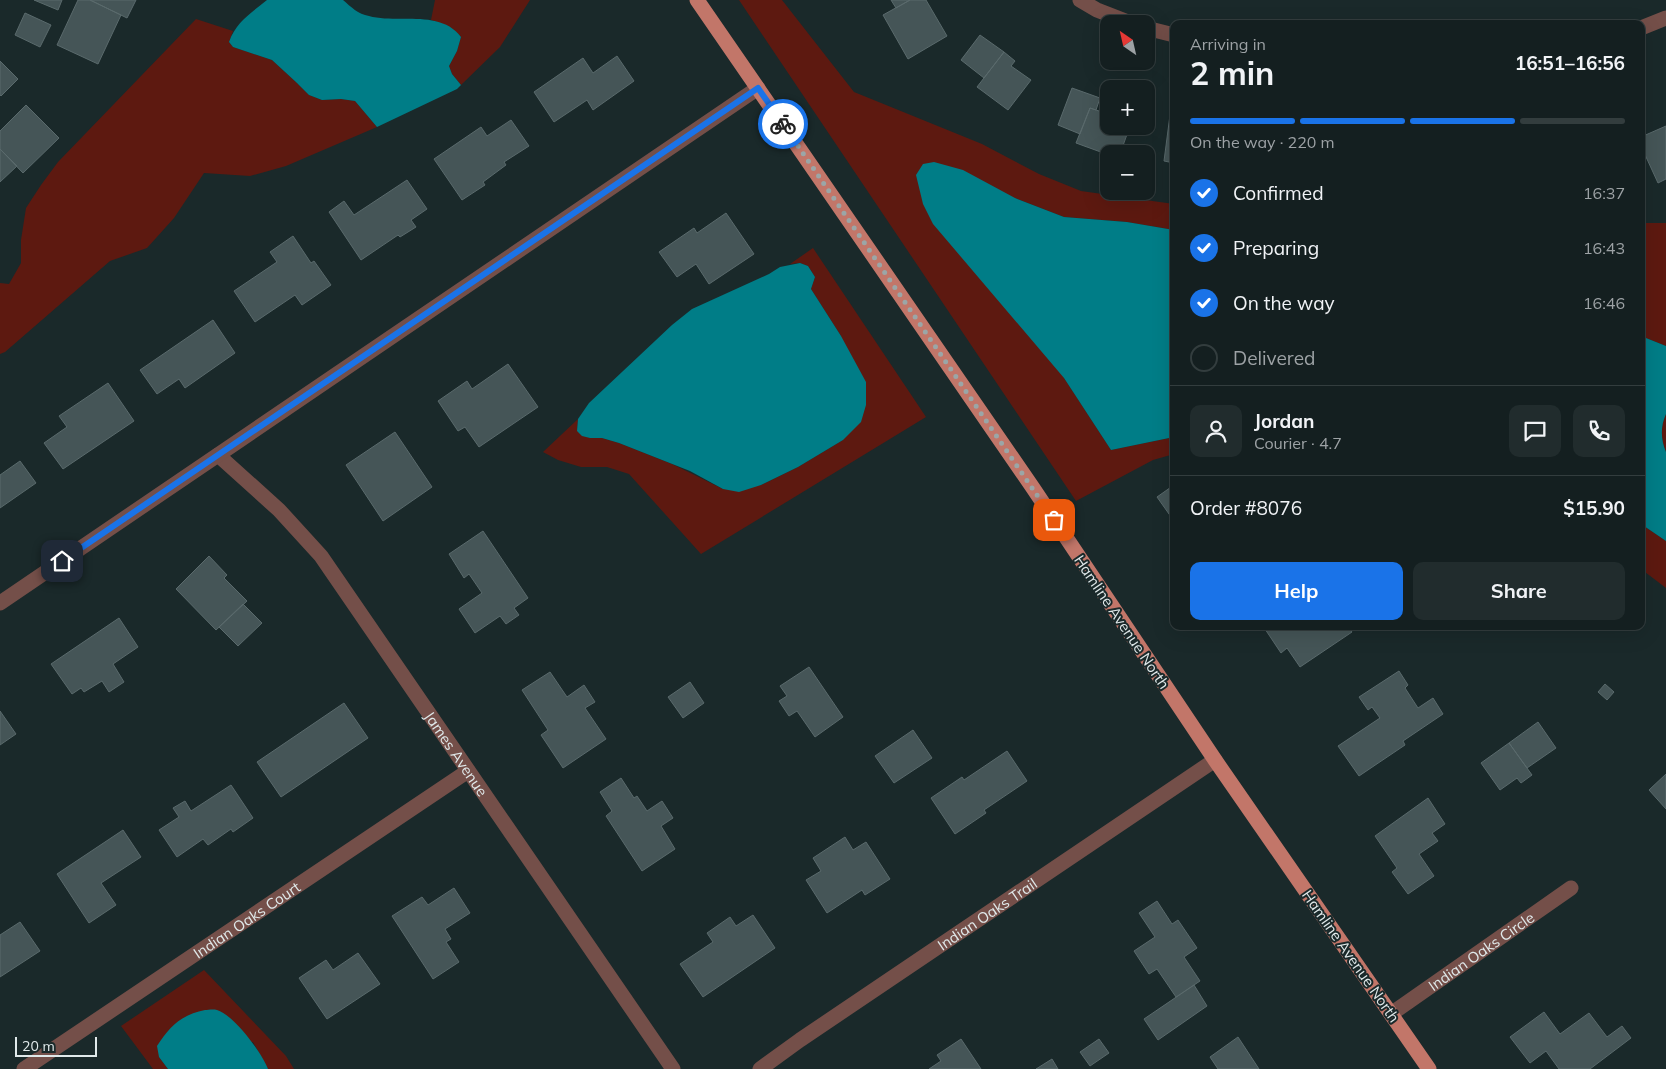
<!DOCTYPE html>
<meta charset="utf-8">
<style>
body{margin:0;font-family:Mulish,sans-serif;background:#212c2d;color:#f1f3f6;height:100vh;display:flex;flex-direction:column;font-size:19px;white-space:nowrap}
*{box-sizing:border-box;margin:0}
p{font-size:16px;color:#9da2a5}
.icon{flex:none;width:28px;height:28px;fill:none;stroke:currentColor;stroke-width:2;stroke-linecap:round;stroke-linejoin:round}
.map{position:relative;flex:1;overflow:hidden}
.details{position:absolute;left:1170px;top:20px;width:475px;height:610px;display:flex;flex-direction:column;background:#141f20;border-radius:10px;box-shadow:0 5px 20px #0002,0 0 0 1px #333d3e}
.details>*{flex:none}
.needle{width:32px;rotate:326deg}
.controls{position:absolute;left:1100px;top:15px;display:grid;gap:10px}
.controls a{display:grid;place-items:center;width:55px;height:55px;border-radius:10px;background:#141f20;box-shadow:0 5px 20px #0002,0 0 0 1px #333d3e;font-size:25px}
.scale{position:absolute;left:15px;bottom:12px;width:82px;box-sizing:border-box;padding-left:5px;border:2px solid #e0e9ea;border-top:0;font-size:14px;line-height:18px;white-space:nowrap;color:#e0e9ea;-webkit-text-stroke:4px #1a292a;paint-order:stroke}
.pin{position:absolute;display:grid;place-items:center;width:42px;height:42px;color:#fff;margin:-21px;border-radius:10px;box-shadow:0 2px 8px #0006}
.courier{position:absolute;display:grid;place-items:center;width:50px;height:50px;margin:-25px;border:4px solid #1a73e8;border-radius:50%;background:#fff;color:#222;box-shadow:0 1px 6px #0007}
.headline em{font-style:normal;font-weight:700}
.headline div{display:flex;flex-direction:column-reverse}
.headline{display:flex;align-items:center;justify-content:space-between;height:85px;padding:0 20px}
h1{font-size:32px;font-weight:700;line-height:38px}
.bar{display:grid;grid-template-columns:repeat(4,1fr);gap:8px 5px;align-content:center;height:60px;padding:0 20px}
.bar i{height:6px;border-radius:4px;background:#333d3e}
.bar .active{background:#1a73e8}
.bar p{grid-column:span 4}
.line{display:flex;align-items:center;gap:12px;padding:0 20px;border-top:1px solid #333d3e}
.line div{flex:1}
.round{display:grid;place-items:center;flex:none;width:52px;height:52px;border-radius:10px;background:#212c2d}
ol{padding:0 20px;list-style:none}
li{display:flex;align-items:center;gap:15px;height:55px}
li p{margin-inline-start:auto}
li .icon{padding:5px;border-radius:50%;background:#1a73e8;color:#fff;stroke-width:4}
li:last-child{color:#9da2a5}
li i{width:28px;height:28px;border:2px solid #333d3e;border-radius:50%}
.cta{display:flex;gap:10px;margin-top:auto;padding:10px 20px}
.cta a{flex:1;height:58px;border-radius:10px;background:#1a73e8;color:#fff;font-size:20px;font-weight:700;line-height:58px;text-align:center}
.cta a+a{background:#212c2d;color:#f1f3f6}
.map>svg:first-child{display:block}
.green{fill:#5d1910}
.water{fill:#007d87}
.building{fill:#455557;stroke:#5a6a6c}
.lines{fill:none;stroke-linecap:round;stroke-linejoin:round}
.street{stroke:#744f49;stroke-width:15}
.primary{stroke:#c27669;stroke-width:15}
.done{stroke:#9ba6a7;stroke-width:5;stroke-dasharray:0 9}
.route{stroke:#1a73e8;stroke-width:6}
.labels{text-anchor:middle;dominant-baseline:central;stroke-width:4;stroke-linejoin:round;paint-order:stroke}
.street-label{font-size:15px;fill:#e0e9ea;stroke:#1a292a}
</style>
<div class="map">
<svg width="1666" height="1069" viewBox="0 0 1666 1069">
<rect width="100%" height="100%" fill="#1a292a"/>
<path class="green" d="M435 0H530L500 47 461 85 452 74 449 66 457 51 461 37C453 27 444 24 431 20Z
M739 0H782L854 92 982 144 1039 174 1081 191 1174 204V230L1127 222 1064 217 1015 198 1064 378 1111 450 1174 437V454L1153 460 1076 501Z
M196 19 233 31 229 42 233 47 272 60 297 83 309 95 322 100 341 99 355 101 377 127 286 166 250 176 204 173 174 218 147 248 110 261 5 352 0 354V283L9 284 21 263V240L26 208 41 185 58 162Z
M1641 223H1666V346L1641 336Z
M813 248 926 417 701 554 629 474 607 467H581L558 460 543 452 578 419 577 431 590 438H602L619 443 672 464 723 489 761 485 798 467 843 440 841 336 811 289 815 277 808 266 800 263 790 264Z
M1666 414V452C1661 440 1660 427 1666 414Z
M1641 524 1666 541V588L1641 569Z
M204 970 286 1056 294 1069H268L253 1042 159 1057 168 1069H153L121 1026Z"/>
<path class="water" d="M267 0H343C351 7 358 14 369 16 398 24 440 9 461 37L457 51 449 66 452 74 461 85 457 89 377 127 355 101 341 99 322 100 309 95 297 83 272 60 233 47 229 42C236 22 251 13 267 0Z
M934 162 963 170 1015 198 1064 217 1127 222 1174 230V437L1111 450 1064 378 933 224 923 204 916 175 923 164Z
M800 263 808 266 815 277 811 289 841 336 866 382V405L861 422 843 440 798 467 761 485 739 492 723 489 690 471 619 443 602 438H590L582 436 577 431 578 419 589 403 672 325 692 309 769 274 780 267Z
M1641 336 1666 346V414C1660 427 1661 440 1666 452V541L1641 524Z
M205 1010C208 1010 213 1009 217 1010 234 1015 262 1053 268 1069H168L159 1057 157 1046C170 1026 181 1015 205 1010Z"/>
<path class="building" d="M34 0H62L58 10Z
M78 0H90L121 15 98 64 57 45Z
M90 0H136L127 18Z
M891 0H910L896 8Z
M910 0H926L947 36 908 59 883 15Z
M25 13 51 25 40 47 15 35Z
M980 35 1004 52 984 78 961 60Z
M1004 52 1015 61 1011 66 1031 80 1008 110 977 87Z
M617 56 634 81 593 110 587 100 554 122 534 92 583 58 593 73Z
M0 61 18 79 1 96 0 95Z
M1072 88 1100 98 1096 110 1090 108 1080 134 1058 125Z
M26 105 59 138 23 173 0 149V131Z
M1090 108 1105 113 1106 110 1109 112V126H1130L1120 154H1109V155L1076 143Z
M1170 115H1174V163L1164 161Z
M511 120 529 146 504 162 506 165 483 182 485 185 462 200 434 159 481 127 487 136Z
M1666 126V179L1658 183 1641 146V137Z
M0 149 17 166 0 182Z
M407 180 427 209 411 220 416 227 400 237 398 235 361 260 329 212 344 201 354 215Z
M726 213 754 254 709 284 696 264 677 277 659 252 694 228 697 233Z
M293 236 311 263 314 261 331 285 302 305 295 295 255 322 234 291 277 262 270 252Z
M213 320 235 353 185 388 179 379 157 394 140 370Z
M508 364 538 407 479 447 465 427 458 431 438 401 467 381 472 389Z
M108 383 134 421 63 469 44 443 67 427 59 416Z
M395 432 432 487 383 521 346 465Z
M20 461 36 483 0 508V475Z
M1174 485V521L1157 497Z
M483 531 528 598 514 608 519 615 506 624 500 616 475 633 459 609 482 593 469 574 464 578 449 554Z
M209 556 227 575 224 578 247 601 216 630 176 589Z
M243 604 262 623 238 646 219 627Z
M119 618 138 647 113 664 124 682 109 692 102 681 84 692 81 688 72 694 51 664Z
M1263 626H1347L1352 632 1300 667 1287 648 1281 653Z
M809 667 843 717 815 737 797 711 789 716 779 701 787 696 780 686Z
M1399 671 1408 685 1405 688 1418 708 1433 698 1443 714 1403 741 1405 745 1359 776 1338 746 1380 718 1372 707 1368 710 1359 697Z
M550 672 567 697 584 685 595 702 585 708 606 739 563 768 541 735 548 730 522 690Z
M690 682 704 703 683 718 668 697Z
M1605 684 1614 692 1607 700 1598 692Z
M344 703 368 738 281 797 257 762Z
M0 711 16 734 0 745Z
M1538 722 1556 748 1527 768 1509 743Z
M913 730 932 758 894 783 875 756Z
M1509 743 1532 775 1521 783 1517 778 1500 790 1481 763Z
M1007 751 1027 781 984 810 986 813 955 834 931 798 962 777 964 780Z
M1666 774V809L1649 790Z
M621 778 634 798 637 796 647 811 662 801 673 818 661 826 675 849 642 871 606 816 612 811 600 792Z
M231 785 253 818 233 832 231 829 208 845 203 839 177 857 159 830 179 817 173 808 185 801 191 811Z
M1428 798 1445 824 1432 833 1438 841 1419 854 1434 876 1408 894 1392 872 1397 868 1375 836Z
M123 830 141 857 101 883 116 905 89 923 57 874Z
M845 837 853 850 866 842 890 879 865 895 862 890 827 913 806 880 821 871 813 858Z
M454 888 470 913 445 929 451 939 446 942 459 962 433 979 392 916 422 897 428 905Z
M1157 901 1172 924 1178 920 1197 948 1184 957 1200 981 1176 997 1157 969 1149 974 1134 951 1155 937 1139 913Z
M753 915 775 948 703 997 680 964 713 942 707 933 730 917 736 926Z
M20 922 40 951 0 977V935Z
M358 953 380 984 327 1019 299 978 326 960 333 970Z
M1194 985 1207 1006 1158 1040 1144 1019Z
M1544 1012 1560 1034 1589 1013 1607 1037 1622 1026 1631 1038 1590 1069H1559L1546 1051 1530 1063 1510 1037Z
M1238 1037 1259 1069H1218L1210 1057Z
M961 1039 981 1069H929L941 1061 937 1055Z
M1099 1039 1109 1053 1090 1066 1080 1052Z
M1052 1059 1058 1069H1036Z"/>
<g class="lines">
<g class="street">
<path d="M1080 0 1097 10 1133 24"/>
<path d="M1146 28 1174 35"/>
<path d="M1641 28 1666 18"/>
<path id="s1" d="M218 455 279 510 321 556 673 1069"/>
<path d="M0 603 758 88"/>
<path id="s2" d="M1391 1014 1571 888"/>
<path id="s3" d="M24 1069 468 771"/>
<path id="s4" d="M760 1069 800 1040 1215 760"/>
</g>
<path class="primary" d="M697 0 1033 488 1215 760 1429 1069"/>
</g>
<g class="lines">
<path class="done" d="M783 124 1054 520"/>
<path class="route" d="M62 561 758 88 783 124"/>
</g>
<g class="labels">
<g class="street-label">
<text transform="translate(1122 622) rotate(56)">Hamline Avenue North</text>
<text stroke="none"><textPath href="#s1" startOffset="384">James Avenue</textPath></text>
<text stroke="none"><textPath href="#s4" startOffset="275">Indian Oaks Trail</textPath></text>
<text stroke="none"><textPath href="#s3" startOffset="268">Indian Oaks Court</textPath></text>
<text stroke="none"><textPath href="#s2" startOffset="110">Indian Oaks Circle</textPath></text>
<text transform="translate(1351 956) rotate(55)">Hamline Avenue North</text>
</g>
</g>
</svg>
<div class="controls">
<a><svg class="needle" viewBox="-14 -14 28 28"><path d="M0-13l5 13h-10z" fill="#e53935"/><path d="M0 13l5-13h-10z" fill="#9da2a5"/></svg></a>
<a>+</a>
<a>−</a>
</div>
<div class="scale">20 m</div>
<div class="pin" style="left:1054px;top:520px;background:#ea580c"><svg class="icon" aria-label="bag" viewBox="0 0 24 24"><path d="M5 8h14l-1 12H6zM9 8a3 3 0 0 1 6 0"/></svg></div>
<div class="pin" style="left:62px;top:561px;background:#1f2937"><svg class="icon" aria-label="home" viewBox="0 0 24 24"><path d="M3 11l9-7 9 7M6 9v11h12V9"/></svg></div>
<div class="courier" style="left:783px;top:124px"><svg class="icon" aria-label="bike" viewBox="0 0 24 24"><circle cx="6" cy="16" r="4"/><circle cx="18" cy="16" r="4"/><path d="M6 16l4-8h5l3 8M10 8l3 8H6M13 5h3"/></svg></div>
<section class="details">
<div class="headline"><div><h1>2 min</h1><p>Arriving in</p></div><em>16:51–16:56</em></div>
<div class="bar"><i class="active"></i><i class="active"></i><i class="active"></i><i></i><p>On the way · 220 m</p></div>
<ol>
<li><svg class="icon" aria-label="check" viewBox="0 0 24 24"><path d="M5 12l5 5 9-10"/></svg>Confirmed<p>16:37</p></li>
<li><svg class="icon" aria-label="check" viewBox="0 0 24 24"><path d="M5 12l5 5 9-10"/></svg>Preparing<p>16:43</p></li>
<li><svg class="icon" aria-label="check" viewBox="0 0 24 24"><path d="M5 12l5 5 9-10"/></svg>On the way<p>16:46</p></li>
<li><i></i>Delivered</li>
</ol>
<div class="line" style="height:90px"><a class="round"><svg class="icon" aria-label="person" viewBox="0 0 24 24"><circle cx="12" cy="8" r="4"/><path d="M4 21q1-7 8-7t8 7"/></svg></a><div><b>Jordan</b><p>Courier · 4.7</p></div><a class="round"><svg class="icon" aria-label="chat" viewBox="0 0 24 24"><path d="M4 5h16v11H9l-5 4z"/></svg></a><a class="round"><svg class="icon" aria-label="phone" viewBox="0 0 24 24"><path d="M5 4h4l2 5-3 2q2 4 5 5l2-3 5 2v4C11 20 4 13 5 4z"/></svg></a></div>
<div class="line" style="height:65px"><div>Order #8076</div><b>$15.90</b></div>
<div class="cta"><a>Help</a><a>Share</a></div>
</section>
</div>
